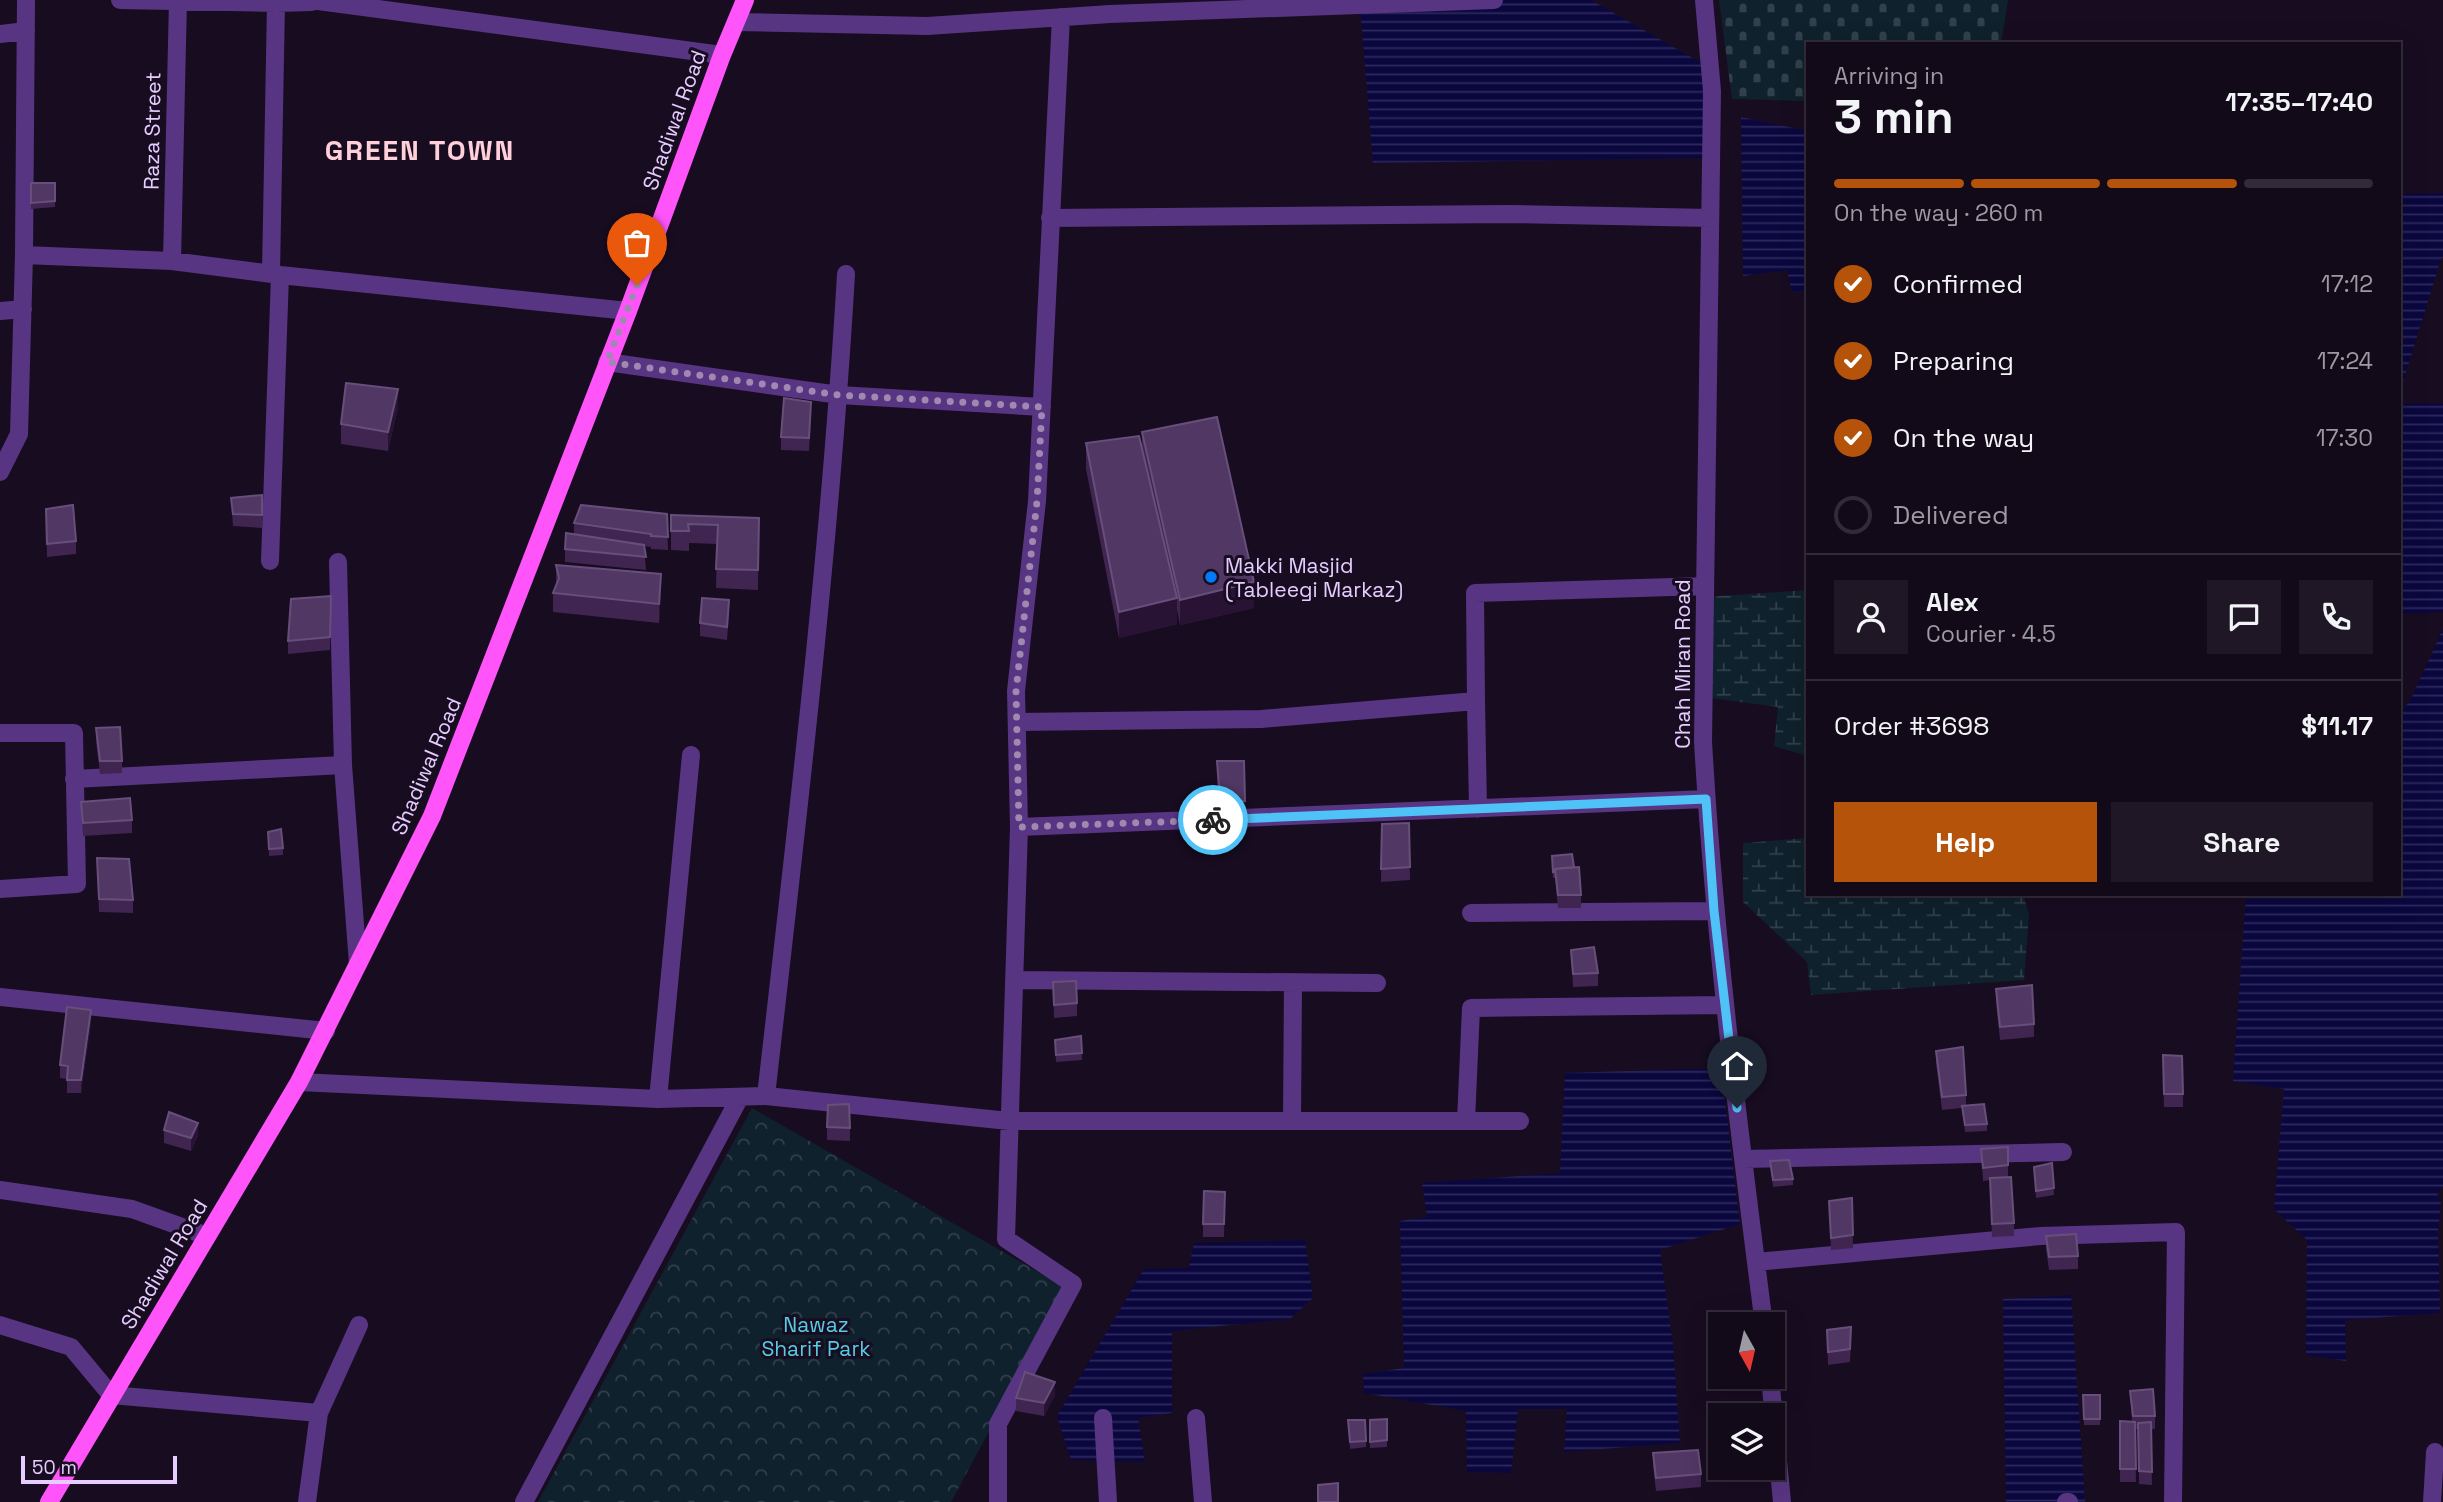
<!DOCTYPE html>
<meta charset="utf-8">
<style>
body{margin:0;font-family:"Space Grotesk",sans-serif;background:#1f1726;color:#f1f3f6;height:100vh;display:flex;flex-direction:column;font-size:26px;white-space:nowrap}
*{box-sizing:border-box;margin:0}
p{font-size:23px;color:#9c9aa2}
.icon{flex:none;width:38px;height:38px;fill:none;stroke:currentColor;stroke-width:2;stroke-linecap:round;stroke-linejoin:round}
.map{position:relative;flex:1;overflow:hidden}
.details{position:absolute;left:1806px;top:42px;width:595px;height:854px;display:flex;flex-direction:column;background:#120919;border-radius:0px;box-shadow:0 7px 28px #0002,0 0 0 2px #312a38}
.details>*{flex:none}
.needle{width:46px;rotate:172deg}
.fabs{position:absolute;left:1708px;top:1312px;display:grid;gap:14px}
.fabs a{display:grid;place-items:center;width:77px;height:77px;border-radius:0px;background:#120919;box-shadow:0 7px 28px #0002,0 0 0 2px #312a38;font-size:35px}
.scale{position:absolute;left:21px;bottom:18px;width:156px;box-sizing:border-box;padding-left:7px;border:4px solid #e7cdff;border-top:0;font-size:19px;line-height:24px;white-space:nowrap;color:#e7cdff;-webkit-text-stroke:5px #180c21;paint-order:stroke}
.pin{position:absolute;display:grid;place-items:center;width:60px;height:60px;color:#fff;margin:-72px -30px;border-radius:50% 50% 50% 0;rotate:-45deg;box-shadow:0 0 7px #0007}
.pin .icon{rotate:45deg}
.courier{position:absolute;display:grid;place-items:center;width:70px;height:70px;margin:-35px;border:5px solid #4fc3f7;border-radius:50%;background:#fff;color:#222;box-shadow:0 2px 9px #0007}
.overview em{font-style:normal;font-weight:800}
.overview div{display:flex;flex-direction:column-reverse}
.overview{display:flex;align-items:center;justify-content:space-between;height:119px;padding:0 28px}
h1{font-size:46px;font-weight:800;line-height:52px}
.bar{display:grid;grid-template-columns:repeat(4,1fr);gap:10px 7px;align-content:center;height:84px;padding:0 28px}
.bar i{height:9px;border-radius:5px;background:#312a38}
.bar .on{background:#b45309}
.bar p{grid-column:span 4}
.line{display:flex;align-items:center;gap:18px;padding:0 28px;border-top:2px solid #312a38}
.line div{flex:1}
.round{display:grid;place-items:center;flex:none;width:74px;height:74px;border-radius:0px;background:#1f1726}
ol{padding:0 28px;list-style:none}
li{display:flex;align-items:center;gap:21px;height:77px}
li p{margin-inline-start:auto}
li .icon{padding:7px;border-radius:50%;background:#b45309;color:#fff;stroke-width:4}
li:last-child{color:#9c9aa2}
li i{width:38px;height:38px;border:4px solid #312a38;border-radius:50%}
.cta{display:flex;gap:14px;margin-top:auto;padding:14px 28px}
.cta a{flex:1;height:80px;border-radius:0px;background:#b45309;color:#fff;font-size:28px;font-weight:800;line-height:80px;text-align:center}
.cta a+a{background:#1f1726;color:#f1f3f6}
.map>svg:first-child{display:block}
.wetland{fill:url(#wetland-marsh)}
.cemetery{fill:url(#cemetery-stones)}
.park{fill:url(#park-crowns)}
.water{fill:url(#water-rules)}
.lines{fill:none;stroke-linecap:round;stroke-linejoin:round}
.minor{stroke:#583582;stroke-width:18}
.major{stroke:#ff54f9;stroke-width:18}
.wall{fill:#3f2550}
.shaded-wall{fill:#281335}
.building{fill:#513763;stroke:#684e7b;stroke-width:2}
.done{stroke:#9f89b1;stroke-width:7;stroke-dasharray:0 12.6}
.route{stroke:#4fc3f7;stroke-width:9}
.poi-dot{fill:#007af8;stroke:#180c21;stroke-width:2.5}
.labels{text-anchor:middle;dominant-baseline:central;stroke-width:6;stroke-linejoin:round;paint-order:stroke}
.street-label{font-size:21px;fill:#e7cdff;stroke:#180c21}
.poi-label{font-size:21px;fill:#e7cdff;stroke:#180c21;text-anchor:start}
.park-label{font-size:21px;fill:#54cde3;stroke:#180c21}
.district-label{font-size:28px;font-weight:bold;letter-spacing:2px;fill:#ffcfda;stroke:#180c21}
</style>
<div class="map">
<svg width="2443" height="1502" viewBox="0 0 2443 1502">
<defs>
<pattern id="wetland-marsh" width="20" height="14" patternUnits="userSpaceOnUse" patternTransform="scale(1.75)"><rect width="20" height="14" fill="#0f212c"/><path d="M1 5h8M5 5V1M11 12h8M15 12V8" fill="none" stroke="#32404c"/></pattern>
<pattern id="cemetery-stones" width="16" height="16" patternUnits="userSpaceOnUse" patternTransform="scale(1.75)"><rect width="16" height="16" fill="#0f212c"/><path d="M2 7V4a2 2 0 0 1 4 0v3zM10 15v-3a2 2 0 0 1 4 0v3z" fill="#32404c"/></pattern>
<pattern id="park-crowns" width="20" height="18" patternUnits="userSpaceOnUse" patternTransform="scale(1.75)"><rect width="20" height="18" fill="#0f212c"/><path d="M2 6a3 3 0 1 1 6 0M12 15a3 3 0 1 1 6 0" fill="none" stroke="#32404c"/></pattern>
<pattern id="water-rules" width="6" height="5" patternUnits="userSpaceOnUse" patternTransform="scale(1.75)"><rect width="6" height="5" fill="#0a073f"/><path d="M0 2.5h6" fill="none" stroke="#2e2a5c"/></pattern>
</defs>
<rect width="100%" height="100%" fill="#180c21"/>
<path class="wetland" d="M1808 590V756L1774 746 1778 707 1704 697 1705 597Z
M1808 838V894H2023L2029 915 2024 980 1811 995 1807 962 1743 902V843Z"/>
<path class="cemetery" d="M1719 0H2008L2001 44H1808V101L1732 99Z"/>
<path class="park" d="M752 1108 1066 1288 951 1502H538Z"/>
<path class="water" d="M1334 0H1591L1710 68V158L1373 163 1360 6Z
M1741 117 1808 131V292H1792L1787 270 1743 276Z
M2443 193V258L2441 259 2399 395V194Z
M2443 403V612L2399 614V404Z
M2443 629V1187L2437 1194 2441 1201 2438 1231 2440 1313 2345 1320 2346 1361 2306 1355 2307 1240 2274 1209 2284 1089 2233 1081 2246 894H2399V714L2410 701Z
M1721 1068 1740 1224 1660 1250 1673 1346 1680 1443 1564 1452 1567 1409H1518L1511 1473 1467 1472 1466 1411 1364 1393 1363 1374 1404 1368 1400 1221 1427 1217 1422 1183 1560 1173 1565 1073Z
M1305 1240 1313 1298 1290 1319 1172 1331V1413L1138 1418 1145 1462 1071 1460 1057 1416 1144 1269 1189 1268 1194 1243Z
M2071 1295 2085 1502H2006L2003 1299Z"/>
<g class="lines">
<path class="minor" d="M120 0 276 3 312 2
M311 0 722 55
M1704 0 1712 91 1703 741C1714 936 1739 1130 1764 1325
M736 22 927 26 1110 14 1494 0
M0 34 26 31
M1050 218 1508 214 1710 218
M24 255 172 261 280 275 628 311
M172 261 178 0
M271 273 276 3
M0 311 23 309
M607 362 839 395 1042 407
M0 472 19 434 24 255 26 0
M270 561 280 275
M338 562 343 765 358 964
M1476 701 1475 593 1705 586
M1017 722 1261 719 1476 701 1478 809
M0 733H74L77 884 0 889
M74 779 343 765
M1019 827 1706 799
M1471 913 1714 911
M1014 980 1377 983
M0 997 326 1031
M299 1082 658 1099 691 755
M766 1096C797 822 830 549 846 274
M658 1099 766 1096 1009 1121H1520
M1292 1121 1293 982
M1466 1121 1471 1008 1725 1005
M1743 1159 2063 1152
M0 1190 132 1209 207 1236
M1756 1262 2041 1236 2176 1232 2173 1502
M0 1325 71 1347 111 1395 319 1413 307 1502
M1770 1377 1782 1502
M319 1413 359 1325
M1103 1418 1108 1502
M1196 1418 1203 1502
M524 1502 740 1097
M998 1502V1424L1073 1284 1006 1239 1019 827 1016 691 1037 501 1061 17
M2066 1502H2069
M2432 1502 2435 1452"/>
<path class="major" d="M49 1502 299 1082 432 816 628 311 722 55 745 0"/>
</g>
<path class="wall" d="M31 183H55V207L31 209Z
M398 408 388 451 341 444V424Z
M811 414 809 451 781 450V437Z
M1142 432 1254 608 1180 625 1177 609V624L1119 638 1086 469V443L1142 452Z
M262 495V528L233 526 231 498Z
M46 509 76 541V554L47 557Z
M667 514 668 550 651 549V547L644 546 646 570 565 562V549L574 534V523Z
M671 515 759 518 758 590 716 588 717 544 689 543V551L671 550Z
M556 565 661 593 659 623 553 612V593L556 584Z
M331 596 330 650 288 654V641Z
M729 613 727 640 700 636V623Z
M96 728 122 761V773L100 774 96 741Z
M1217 761H1244L1245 814 1220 815Z
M81 802 132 820V833L83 836Z
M1409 823 1410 880 1381 882 1382 824Z
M268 832 283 848V855L269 856Z
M1552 856 1574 867 1581 895V908H1558L1555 878H1553Z
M97 858 133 900V913L99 912Z
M1571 950 1598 973V986L1573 987Z
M1053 982 1077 1003V1016L1054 1018Z
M1996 989 2034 1024V1037L2000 1040 1996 1002Z
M91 1022 81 1093H67V1079L60 1078V1065Z
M1081 1036 1082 1060 1056 1062 1055 1040Z
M1936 1051 1966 1095V1106L1987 1124V1131L1965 1132 1962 1108 1942 1110 1936 1063Z
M2163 1068 2183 1094V1107H2164Z
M827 1127 850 1128V1141L827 1140Z
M164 1130 198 1136 191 1151 164 1143Z
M2008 1147V1178L2014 1223V1236L1992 1237 1990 1180 1983 1181 1981 1149Z
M1770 1161 1793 1179V1185L1773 1187Z
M2052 1163 2054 1195 2036 1198 2034 1167Z
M1225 1192 1224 1237H1203V1224Z
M1852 1198 1853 1248 1831 1250 1829 1201Z
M2046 1236 2078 1256V1269L2049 1270 2046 1249Z
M1827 1330 1851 1340 1850 1362 1828 1365Z
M2130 1391 2155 1416V1429H2151L2152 1485 2139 1484 2138 1429H2135L2136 1482H2120V1421L2132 1422Z
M1055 1395 1044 1416 1016 1411V1398Z
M2083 1395H2100V1425H2084Z
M1387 1419V1447L1370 1448V1420Z
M1348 1420 1366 1441V1447L1350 1449Z
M1653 1453 1701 1474V1487L1656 1491 1653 1466Z"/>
<path class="shaded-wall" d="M398 389V408L388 451V432Z
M661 574V593L659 623V604Z
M1254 582V608L1180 625V600Z
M1177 598V624L1119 638V612Z
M91 1010V1022L81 1093V1080Z
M198 1123V1136L191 1151V1138Z
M1055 1382V1395L1044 1416V1403Z"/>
<path class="building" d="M31 183H55V201L31 203Z
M346 383 398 389 388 432 341 424Z
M784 398 811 402 809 438 781 437Z
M1217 417 1254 582 1180 600 1142 432Z
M1139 436 1177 598 1119 612 1086 443Z
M262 495V515L233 514 231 498Z
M73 505 76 541 47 544 46 509Z
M581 505 667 514 668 537 651 536V534L574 523Z
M671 515 759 518 758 570 716 569 718 525 688 524 689 531H671Z
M566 533 644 545 646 557 565 549Z
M556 565 661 574 659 604 553 593 559 578Z
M331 596 330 637 288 641 291 599Z
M702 598 729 600 727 627 700 623Z
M120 727 122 761H100L96 728Z
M1217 761H1244L1245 801 1220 802Z
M130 798 132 820 83 823 81 802Z
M1409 823 1410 867 1381 869 1382 824Z
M281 829 283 848 269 849 268 832Z
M1572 854 1574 867 1555 869V871L1553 872 1552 856Z
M97 858 129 859 133 900 99 899Z
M1579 867 1581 895H1558L1555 869Z
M1594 947 1598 973 1573 974 1571 950Z
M1076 981 1077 1003 1054 1005 1053 982Z
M2032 985 2034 1024 2000 1027 1996 989Z
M67 1007 91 1010 81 1080H67L68 1066 60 1065Z
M1081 1036 1082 1053 1056 1055 1055 1040Z
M1963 1047 1966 1095 1942 1097 1936 1051Z
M2163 1055 2182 1056 2183 1094H2164Z
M849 1104 850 1128 827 1127 828 1105Z
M1984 1104 1987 1124 1965 1125 1962 1106Z
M169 1112 198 1123 191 1138 164 1130Z
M2008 1147V1165L1983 1168 1981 1149Z
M1789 1160 1793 1179 1773 1180 1770 1161Z
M2052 1163 2054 1188 2036 1191 2034 1167Z
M2011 1177 2014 1223 1992 1224 1990 1178Z
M1204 1191 1225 1192 1224 1224H1203Z
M1852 1198 1853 1235 1831 1238 1829 1201Z
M2076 1234 2078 1256 2049 1257 2046 1236Z
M1851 1327 1850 1349 1828 1352 1827 1330Z
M1025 1372 1055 1382 1044 1403 1016 1398Z
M2153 1389 2155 1416H2133L2130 1391Z
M2083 1395H2100V1419H2084Z
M1387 1419V1440L1370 1442V1420Z
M1348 1420H1365L1366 1441 1350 1442Z
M2120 1421 2135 1422 2136 1469H2120Z
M2151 1422 2152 1472 2139 1471 2138 1423Z
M1698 1450 1701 1474 1656 1478 1653 1453Z
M1338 1483V1502H1318V1485Z"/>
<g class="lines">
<path class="done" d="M637 285 607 362 839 395 1042 407 1037 501 1016 691 1019 827 1213 820"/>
<path class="route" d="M1213 820 1706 799 1714 911 1737 1108"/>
</g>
<circle class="poi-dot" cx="1211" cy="577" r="7"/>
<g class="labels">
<g class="street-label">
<text transform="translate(674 120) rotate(-70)">Shadiwal Road</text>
<text transform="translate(152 131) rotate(-89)">Raza Street</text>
<text transform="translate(1682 664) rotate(-90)">Chah Miran Road</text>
<text transform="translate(426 766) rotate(-67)">Shadiwal Road</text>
<text transform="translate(164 1264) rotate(-59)">Shadiwal Road</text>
</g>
<g class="poi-label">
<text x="1225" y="565">Makki Masjid<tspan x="1225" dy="24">(Tableegi Markaz)</tspan></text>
</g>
<g class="park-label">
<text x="816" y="1324">Nawaz<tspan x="816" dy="24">Sharif Park</tspan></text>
</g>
<g class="district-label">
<text x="420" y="150">GREEN TOWN</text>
</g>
</g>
</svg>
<div class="fabs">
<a><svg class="needle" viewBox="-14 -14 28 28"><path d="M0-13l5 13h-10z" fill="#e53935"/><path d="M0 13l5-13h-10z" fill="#9c9aa2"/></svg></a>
<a><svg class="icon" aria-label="layers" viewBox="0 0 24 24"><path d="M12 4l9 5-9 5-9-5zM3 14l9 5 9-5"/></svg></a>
</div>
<div class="scale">50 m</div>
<div class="pin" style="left:637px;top:285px;background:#ea580c"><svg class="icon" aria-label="bag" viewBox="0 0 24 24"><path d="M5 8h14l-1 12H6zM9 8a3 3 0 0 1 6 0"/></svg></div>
<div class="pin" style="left:1737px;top:1108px;background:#1f2937"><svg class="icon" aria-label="home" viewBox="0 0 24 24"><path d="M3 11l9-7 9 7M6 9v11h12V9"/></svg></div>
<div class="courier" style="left:1213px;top:820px"><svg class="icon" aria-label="bike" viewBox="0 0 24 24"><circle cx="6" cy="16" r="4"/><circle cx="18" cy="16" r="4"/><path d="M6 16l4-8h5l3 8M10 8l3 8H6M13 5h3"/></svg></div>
<section class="details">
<div class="overview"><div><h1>3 min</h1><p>Arriving in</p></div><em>17:35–17:40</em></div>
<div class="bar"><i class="on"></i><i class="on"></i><i class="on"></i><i></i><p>On the way · 260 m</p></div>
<ol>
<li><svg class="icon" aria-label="check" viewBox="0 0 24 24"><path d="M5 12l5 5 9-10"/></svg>Confirmed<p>17:12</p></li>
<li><svg class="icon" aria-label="check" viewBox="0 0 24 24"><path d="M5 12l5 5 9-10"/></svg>Preparing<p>17:24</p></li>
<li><svg class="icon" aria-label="check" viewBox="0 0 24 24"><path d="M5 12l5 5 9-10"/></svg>On the way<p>17:30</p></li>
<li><i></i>Delivered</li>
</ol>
<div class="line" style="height:126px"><a class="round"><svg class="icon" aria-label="person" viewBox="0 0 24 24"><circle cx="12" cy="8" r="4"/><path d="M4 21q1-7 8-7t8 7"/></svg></a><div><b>Alex</b><p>Courier · 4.5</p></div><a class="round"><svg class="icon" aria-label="chat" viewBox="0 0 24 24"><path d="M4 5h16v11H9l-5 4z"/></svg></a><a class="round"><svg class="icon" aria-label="phone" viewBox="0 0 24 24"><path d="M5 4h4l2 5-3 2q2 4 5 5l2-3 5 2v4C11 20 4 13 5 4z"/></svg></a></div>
<div class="line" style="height:91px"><div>Order #3698</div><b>$11.17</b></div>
<div class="cta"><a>Help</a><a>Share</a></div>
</section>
</div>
